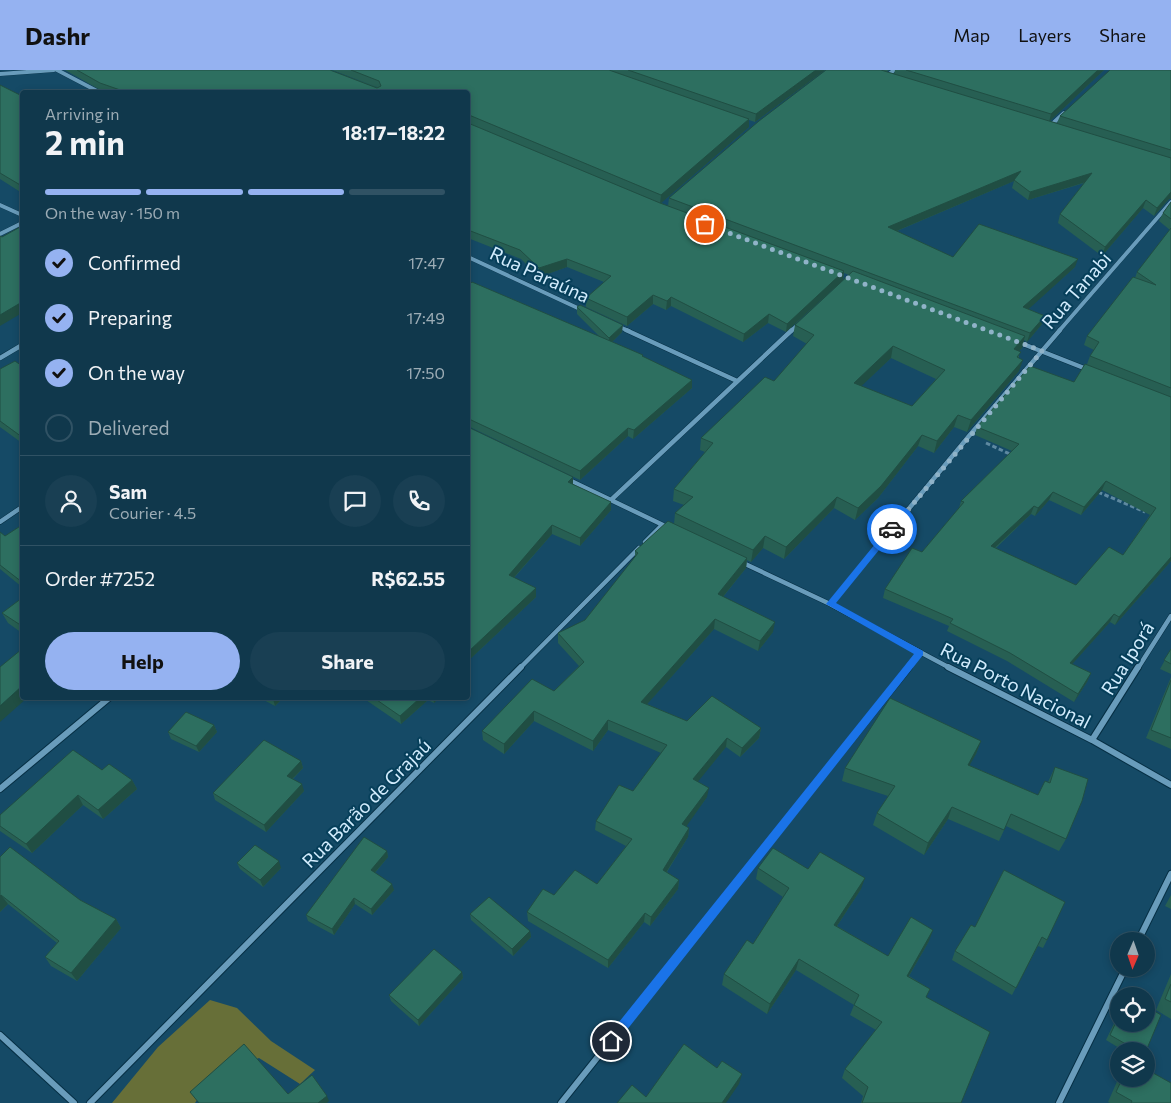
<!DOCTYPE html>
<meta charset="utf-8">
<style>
body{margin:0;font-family:Commissioner,sans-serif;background:#193f53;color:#f1f3f6;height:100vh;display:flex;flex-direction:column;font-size:19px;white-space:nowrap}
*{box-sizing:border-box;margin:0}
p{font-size:16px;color:#9cacb5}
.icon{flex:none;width:28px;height:28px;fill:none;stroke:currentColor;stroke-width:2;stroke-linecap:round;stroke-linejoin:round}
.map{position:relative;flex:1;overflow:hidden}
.details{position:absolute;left:20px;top:20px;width:450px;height:610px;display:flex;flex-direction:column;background:#10384c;border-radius:5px;box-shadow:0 2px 8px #0003,0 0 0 1px #305264}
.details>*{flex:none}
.needle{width:32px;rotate:182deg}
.fabs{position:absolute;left:1110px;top:862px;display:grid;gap:10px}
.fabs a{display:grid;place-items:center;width:45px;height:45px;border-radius:50%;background:#10384c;box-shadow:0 2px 8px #0003,0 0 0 1px #305264;font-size:25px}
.pin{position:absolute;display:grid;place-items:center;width:42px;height:42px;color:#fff;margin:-21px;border:2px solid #fff;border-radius:50%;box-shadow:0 1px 5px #0007}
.courier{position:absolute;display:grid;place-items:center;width:50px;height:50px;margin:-25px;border:4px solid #1a73e8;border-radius:50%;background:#fff;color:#222;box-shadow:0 1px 6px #0007}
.summary em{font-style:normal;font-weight:700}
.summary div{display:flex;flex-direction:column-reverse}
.summary{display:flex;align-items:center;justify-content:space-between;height:85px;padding:0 25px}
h1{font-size:32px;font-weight:700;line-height:38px}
.bar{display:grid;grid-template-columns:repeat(4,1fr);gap:8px 5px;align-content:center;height:60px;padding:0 25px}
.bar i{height:6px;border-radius:4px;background:#305264}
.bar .current{background:#95b2f1}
.bar p{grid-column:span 4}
.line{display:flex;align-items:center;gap:12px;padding:0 25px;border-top:1px solid #305264}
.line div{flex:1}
.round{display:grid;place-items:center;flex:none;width:52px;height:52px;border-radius:26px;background:#193f53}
ol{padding:0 25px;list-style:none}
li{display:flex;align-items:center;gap:15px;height:55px}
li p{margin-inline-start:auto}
li .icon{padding:5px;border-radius:50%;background:#95b2f1;color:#111;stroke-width:4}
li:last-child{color:#9cacb5}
li i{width:28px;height:28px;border:2px solid #305264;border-radius:50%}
.cta{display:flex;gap:10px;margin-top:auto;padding:10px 25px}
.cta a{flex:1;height:58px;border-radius:30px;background:#95b2f1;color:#111;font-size:20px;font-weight:700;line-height:58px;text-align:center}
.cta a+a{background:#193f53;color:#f1f3f6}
header{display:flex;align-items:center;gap:30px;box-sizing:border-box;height:70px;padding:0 25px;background:#95b2f1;color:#111}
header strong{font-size:24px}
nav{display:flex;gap:28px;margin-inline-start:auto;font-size:18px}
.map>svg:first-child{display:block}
.green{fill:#676f38}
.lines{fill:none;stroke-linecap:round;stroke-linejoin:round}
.minor-far2-casing{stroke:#062f44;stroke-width:4.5}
.minor-far1-casing{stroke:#062f44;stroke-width:5.5}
.minor-casing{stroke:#062f44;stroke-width:8}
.path{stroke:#5e89a1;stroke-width:3;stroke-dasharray:4.5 2.5;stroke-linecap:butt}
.minor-far2{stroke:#699cbb;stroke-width:4}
.minor-far1{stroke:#699cbb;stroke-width:4.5}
.minor{stroke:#699cbb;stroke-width:6}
.wall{fill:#275f53;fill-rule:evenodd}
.shaded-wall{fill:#204e43}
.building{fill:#2d6f60;stroke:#204e43;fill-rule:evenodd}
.route{fill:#1a73e8}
.done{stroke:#90b3c8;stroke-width:5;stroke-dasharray:0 9}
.labels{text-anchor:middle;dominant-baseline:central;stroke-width:4;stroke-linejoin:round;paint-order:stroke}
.street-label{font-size:19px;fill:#d2ecfd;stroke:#063f5a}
</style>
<header>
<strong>Dashr</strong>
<nav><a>Map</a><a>Layers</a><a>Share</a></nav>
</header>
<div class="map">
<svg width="1171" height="1033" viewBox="0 0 1171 1033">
<rect width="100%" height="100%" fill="#154a66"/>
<path class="green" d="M210 930 237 938 271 971 315 1000 300 1014 259 988 213 1006 195 1033H112L158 977Z"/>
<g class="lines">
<g class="minor-far2-casing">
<path id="minor-far2" d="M57 0 99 22
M0 4 54 0
M887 6 894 0
M1051 55 1064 43
M0 135 22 145
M0 164 22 153
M468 187 582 240
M617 256 629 261
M791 261 799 254
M1059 261 1171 132"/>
</g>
<g class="minor-far1-casing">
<path id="minor-far1" d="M626 260 737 311
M1018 272 1089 300
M0 288 22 275
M567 409 663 455
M611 430 792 260
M0 452 22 437
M645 472 662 455
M741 492 830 534 950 598
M830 534 969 366 1060 260
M520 598 639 478
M908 598 920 583
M1138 598 1171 546"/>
</g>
<g class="minor-casing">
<path id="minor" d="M948 597 1092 670 1171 715
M1092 670 1138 597
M0 719 109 628
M1138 871 1171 804
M0 965 74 1033
M90 1033 521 597
M561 1033 909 597
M1059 1033 1125 899"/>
</g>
<path class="path" d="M986 373 1012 385
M1098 422 1145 442"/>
<use href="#minor-far2" class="minor-far2"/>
<use href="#minor-far1" class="minor-far1"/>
<use href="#minor" class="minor"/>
</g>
<path class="wall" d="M65 0H330L377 17 332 0H825L755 52 749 50V57L661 133 668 136 669 128 826 0H889L886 2 894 4 895 0H1104L1050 51 1057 53 1060 46 1171 0V129H1169L1154 146 1143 138 1102 186 1058 153 1060 144 1084 113 1028 130 1012 118 1014 111 897 161 953 187 1075 197 1028 239 1045 246 1042 254 1027 272 1024 270 1022 278 1019 281V301L967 362 954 357 934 383 918 376 878 428 855 450 834 438 784 489 763 478 751 492 747 490 746 498 723 527 773 562 758 581 714 559 647 634 687 651 761 658 759 668 740 687 726 677 697 712 707 727 686 756 689 758 688 767 667 802 679 810 678 819 650 856 644 852 608 898 528 851 527 842 554 825 597 814 626 776 595 760 596 751 633 721 661 683 608 660 593 681 534 651 504 684 483 670 482 661 554 621 579 596 558 573V563L585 550 635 487V481L674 454 675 443 684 435 673 431 674 419 705 382 700 380 701 368 774 311 807 274 793 266 795 255 849 205 844 203 843 210 786 262 768 253 743 272 671 236 666 240 653 234 627 256 586 237V228L604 212 567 197 539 207 521 189 468 168V22H107L102 21ZM891 288 936 309 912 336 861 316Z
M0 15 22 26V123L0 109Z
M1171 132V491L1115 555 1110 552 1072 594 1091 603 1087 612 1074 632 1007 591 947 561 949 556 883 528 885 519 922 482 959 438 961 431 1012 381 975 365 977 357 1074 312 1087 294 1090 286 1094 280 1084 275 1087 266 1135 208 1137 202 1170 160 1159 151 1163 143ZM1102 420 1150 445 1123 485 1076 515 996 478 1031 444 1035 446 1049 430 1081 445Z
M468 216 600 267 577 244V237L622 262 612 272 692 310V318L633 369 628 366 580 410 470 357 469 358 573 415 611 432V440L580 476 552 464 514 508 536 527 468 591Z
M22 296V373L0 357V299Z
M22 455V517L0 499V462L5 466Z
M22 528V563L8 553 2 543Z
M1171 579V604L1160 599Z
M1171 607V679L1146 668Z
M260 628H283L275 636Z
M363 628H439L434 633 428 630 401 654Z
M214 655 217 662 199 682 171 669 168 662Z
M981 671 976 684 969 695 1038 725 1048 712 1055 697 1066 769 1059 781 1006 756 999 771 948 749 924 785 873 755 877 743 888 726 842 711 845 698Z
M301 691 303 698 293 709 304 721 266 762 215 730 213 723Z
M102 700 132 710 137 719 103 749 83 735 32 783 0 761V745Z
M387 781 388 787 375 803 394 820 372 845 355 834 334 865 308 851 306 845Z
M0 787 116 849 121 858 77 911 51 896 45 887 57 873 8 834 0 842Z
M237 793 281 798 263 817 240 799Z
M758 798 808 799 861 819 837 856 888 886 929 871 909 906 930 919 926 927 961 1033H861L863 1026 842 1008 845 999 876 960 850 945 854 935 796 900 767 944 722 915 724 904 753 874 783 827 756 809Z
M1004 800 1047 870 1043 878 1038 876 1012 925 952 890 955 881 975 857Z
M1171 825V839L1165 836Z
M470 844 530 861 531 867 513 886 471 850Z
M462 902 463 908 419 956 391 931 389 925Z
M1171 904V949L1156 940Z
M1119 943V954L1146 981H1124L1106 970Z
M1119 1007V1009H1146L1171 1033H1110L1108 1032Z"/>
<path class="shaded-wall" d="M816 0H825L755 52 756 44Z
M1098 0H1104L1049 52 1051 44Z
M469 45V54H468V46Z
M749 49V57L660 134 661 125Z
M1021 101 1014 111 887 165 888 157Z
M1092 103 1089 111 1028 130 1030 122Z
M1171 122V129H1169L1154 146 1157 138Z
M1146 130 1143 138 1102 186 1105 177Z
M567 189V197L539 207V198Z
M1078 189 1075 197 1021 246 1023 237Z
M844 201 843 210 786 262 787 254Z
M653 225V234L627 256V247Z
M671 227V236L666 240 667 231Z
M22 232V243L0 256V245Z
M769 244 768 253 743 272 744 264Z
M1045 246 1042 254 1027 272 1030 263Z
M623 255 622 262 609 275V268Z
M1025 266 1022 278 1010 291 1014 279Z
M893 276 891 288 852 325 854 313Z
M1023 290 1019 301 967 362 971 350Z
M692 310V318L633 369 634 360Z
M958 345 954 357 934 383 937 371Z
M468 349H469L470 357 468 358Z
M628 358V366L580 410V401Z
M922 365 918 376 878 428 855 450 858 438Z
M573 407V416L568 412Z
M1106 411 1102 420 1081 445 1084 437Z
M1053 422 1049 430 1035 446 1038 438Z
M837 427 834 438 784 489 786 477Z
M611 432V440L580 476V468Z
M1034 436 1031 444 988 484 991 476Z
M552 455V464L509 513V505Z
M765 466 763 478 751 492 753 480Z
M1171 487V491L1115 555 1119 547Z
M747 488 746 498 717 534 718 524Z
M536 518V527L468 591V582Z
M1114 544 1110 552 1066 601 1070 593Z
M715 549 714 559 641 641V632Z
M775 552 773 562 758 581 760 571Z
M1091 603 1087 612 1074 632 1078 624Z
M22 616V628H27L0 652V636Z
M274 628H283L275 636 273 629Z
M420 628H428V630L401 654 400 646Z
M433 628H439L434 633Z
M534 641V651L504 684V674Z
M608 650V660L593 681V671Z
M214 655 217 662 199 682 196 676Z
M761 658 759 668 740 687 742 678Z
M727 668 726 677 692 719 693 709Z
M981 671 976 684 963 707 968 695Z
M301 691 303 698 289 712 287 706Z
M132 710 137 719 103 749 98 740Z
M302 714 304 721 266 762 264 755Z
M709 718 707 727 681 764 682 754Z
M78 725 83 735 32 783 26 774Z
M952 737 948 749 924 785 928 773Z
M689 758 688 767 662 809 663 800Z
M387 781 388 787 372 806 371 800Z
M279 791 281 798 263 817 260 810Z
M865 808 861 819 831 865 834 855Z
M679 810 678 819 650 856 651 847Z
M392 814 394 820 372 845 371 839Z
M1 825 8 834 0 842V826Z
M354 828 355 834 334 865 332 859Z
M645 843 644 852 608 898V890Z
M116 849 121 858 77 911 71 903Z
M933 860 929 871 903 916 907 906Z
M530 861 531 867 513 886 512 879Z
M799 889 796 900 767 944 770 934Z
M462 902 463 908 419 956 418 950Z
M742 1004 739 1014 726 1033H722Z
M327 1026 329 1031 327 1033H318Z"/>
<path class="building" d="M77 0H330L377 18 381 16 379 11 351 0H609L749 49 661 125 469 45 468 46V22H126L100 13Z
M628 0H816L756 44Z
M826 0H881L1171 88V122L1157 138 1146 130 1105 177 1060 144 1092 103 1030 122 1014 110 1021 101 888 157 953 187 979 154 1078 189 1023 237 1045 246 1030 263 669 128 759 51Z
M906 0H1098L1051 44Z
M1110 0H1171V80L1060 46Z
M0 15 22 26V116L0 103Z
M468 53 660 133 844 201 787 254 769 244 744 264 671 227 667 231 653 225 627 247 586 228 611 206 567 189 539 198 520 180 468 160Z
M1171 132V149L1163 143Z
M22 156V232L0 245V166L2 167Z
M1171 158V318L1090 286 1099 272 1087 266 1133 207 1156 215 1137 202Z
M853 201 1025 266 1014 279 1021 282 1017 287 1023 290 971 350 958 345 937 371 922 365 881 416 858 438 837 427 786 477 765 466 753 480 675 443 693 427 674 419 713 373 701 368 765 307 774 311 814 265 795 255ZM893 276 945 300 912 336 854 313Z
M472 212 643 285 642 286 692 310 634 360 628 358 580 401 469 349H468V216Z
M580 235 623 255 609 268 577 237Z
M15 291 22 296V367L0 351V299Z
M1085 294 1171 327V487L1119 547 1114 544 1070 593 1091 603 1078 624 1010 583 950 553 953 549 885 519 912 478 922 482 964 432 961 431 1019 374 977 357 1030 296 1074 312ZM1106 411 1156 438 1123 485 1109 477 1076 515 991 476 1034 436 1038 438 1053 422 1084 437Z
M468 357 573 407 568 412 611 432 580 468 552 455 509 505 536 518 468 582Z
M668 451 747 488 718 524 775 552 760 571 715 549 641 632 687 651 712 626 761 658 742 678 727 668 693 709 709 718 682 754 689 758 663 800 679 810 651 847 645 843 608 890 527 842 543 819 554 825 575 800 597 814 632 769 596 751 619 715 633 721 667 675 608 650 593 671 534 641 504 674 482 661 532 609 554 621 584 592 558 563 585 550 638 483 635 481Z
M22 455V512L0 495V462L5 466Z
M22 528V556L2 543Z
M22 579V616L0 636V597Z
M1171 579V594L1164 590Z
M1171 610V668L1151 660Z
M374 628H420L400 646Z
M890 628 981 671 968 695 1038 725 1045 711 1050 713 1055 697 1088 709 1082 731 1066 769 1011 744 1004 760 952 737 928 773 877 743 895 716 845 698Z
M186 642 214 655 196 676 168 662Z
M264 670 301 691 287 706 302 714 264 755 213 723Z
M73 680 102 700 109 694 132 710 98 740 78 725 26 774 0 756V745Z
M364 767 387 781 371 800 392 814 371 839 354 828 332 859 306 845Z
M255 775 279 791 260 810 237 793Z
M10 777 80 830 116 849 71 903 45 887 59 871 1 825 0 826V787Z
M773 778 808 799 820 782 865 808 834 855 888 886 911 847 933 860 907 906 930 919 926 927 990 962 961 1033H862L868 1017 845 999 882 952 854 935 859 925 799 889 770 934 724 904 747 870 753 874 789 818 758 798Z
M1004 800 1065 832 1047 870 1042 867 1016 918 955 881 971 855 975 857Z
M489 827 530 861 512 879 470 844Z
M434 879 462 902 418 950 389 925Z
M1171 914V932L1165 929Z
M1146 936 1161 945 1146 981H1138L1110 965 1119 946V954H1146Z
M244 974 288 1024 312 1005 327 1026 318 1033H199L190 1022Z
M684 974 717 998 722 991 742 1004 722 1033H617L632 1015 646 1027Z
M1146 999 1171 1013V1033H1131L1132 1031 1116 1022 1122 1009H1146Z"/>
<path class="route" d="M889 457H892L896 459 836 533 923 581V585L615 975 611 976 607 975 606 971 607 967 914 584 826 534Z"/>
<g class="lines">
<path class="done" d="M705 154 1042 281 892 459"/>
</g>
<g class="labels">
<g class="street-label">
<text transform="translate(540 204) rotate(25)">Rua Paraúna</text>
<text transform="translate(1076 220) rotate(-49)">Rua Tanabi</text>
<text transform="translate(1127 588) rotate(-58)">Rua Iporá</text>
<text transform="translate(1016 615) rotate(27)">Rua Porto Nacional</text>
<text transform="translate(366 733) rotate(-45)">Rua Barão de Grajaú</text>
</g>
</g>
</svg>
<div class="fabs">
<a><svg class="needle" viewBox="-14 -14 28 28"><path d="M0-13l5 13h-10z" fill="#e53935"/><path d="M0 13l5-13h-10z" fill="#9cacb5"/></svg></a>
<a><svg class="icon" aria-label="locate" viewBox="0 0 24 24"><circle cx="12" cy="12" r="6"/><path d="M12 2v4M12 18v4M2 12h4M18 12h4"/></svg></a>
<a><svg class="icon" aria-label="layers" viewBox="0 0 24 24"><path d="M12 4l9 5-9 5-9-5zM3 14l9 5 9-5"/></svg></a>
</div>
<div class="pin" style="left:705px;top:154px;background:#ea580c"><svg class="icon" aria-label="bag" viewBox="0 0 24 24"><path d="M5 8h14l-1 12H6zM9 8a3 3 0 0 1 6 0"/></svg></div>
<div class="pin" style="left:611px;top:971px;background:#1f2937"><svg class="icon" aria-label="home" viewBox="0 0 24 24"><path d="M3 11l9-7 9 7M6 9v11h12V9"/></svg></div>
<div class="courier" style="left:892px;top:459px"><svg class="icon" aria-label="car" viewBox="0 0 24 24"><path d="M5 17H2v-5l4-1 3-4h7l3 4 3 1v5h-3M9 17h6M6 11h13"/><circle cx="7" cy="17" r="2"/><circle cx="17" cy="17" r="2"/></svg></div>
<section class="details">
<div class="summary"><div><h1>2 min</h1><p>Arriving in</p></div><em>18:17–18:22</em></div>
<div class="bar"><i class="current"></i><i class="current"></i><i class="current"></i><i></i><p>On the way · 150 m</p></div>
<ol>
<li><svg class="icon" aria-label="check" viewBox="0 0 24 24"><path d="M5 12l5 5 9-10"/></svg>Confirmed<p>17:47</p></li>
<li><svg class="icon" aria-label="check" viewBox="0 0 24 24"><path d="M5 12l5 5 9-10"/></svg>Preparing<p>17:49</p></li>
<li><svg class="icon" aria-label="check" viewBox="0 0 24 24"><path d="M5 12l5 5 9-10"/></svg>On the way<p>17:50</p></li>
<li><i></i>Delivered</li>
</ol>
<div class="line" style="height:90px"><a class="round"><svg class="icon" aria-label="person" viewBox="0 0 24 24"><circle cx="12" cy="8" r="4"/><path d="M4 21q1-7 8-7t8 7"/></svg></a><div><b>Sam</b><p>Courier · 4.5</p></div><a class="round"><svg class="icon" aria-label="chat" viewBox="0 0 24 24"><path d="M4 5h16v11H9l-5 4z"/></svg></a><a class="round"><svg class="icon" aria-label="phone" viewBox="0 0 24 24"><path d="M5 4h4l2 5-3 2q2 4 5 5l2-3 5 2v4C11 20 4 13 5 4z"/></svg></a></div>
<div class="line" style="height:65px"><div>Order #7252</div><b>R$62.55</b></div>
<div class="cta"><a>Help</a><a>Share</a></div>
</section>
</div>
